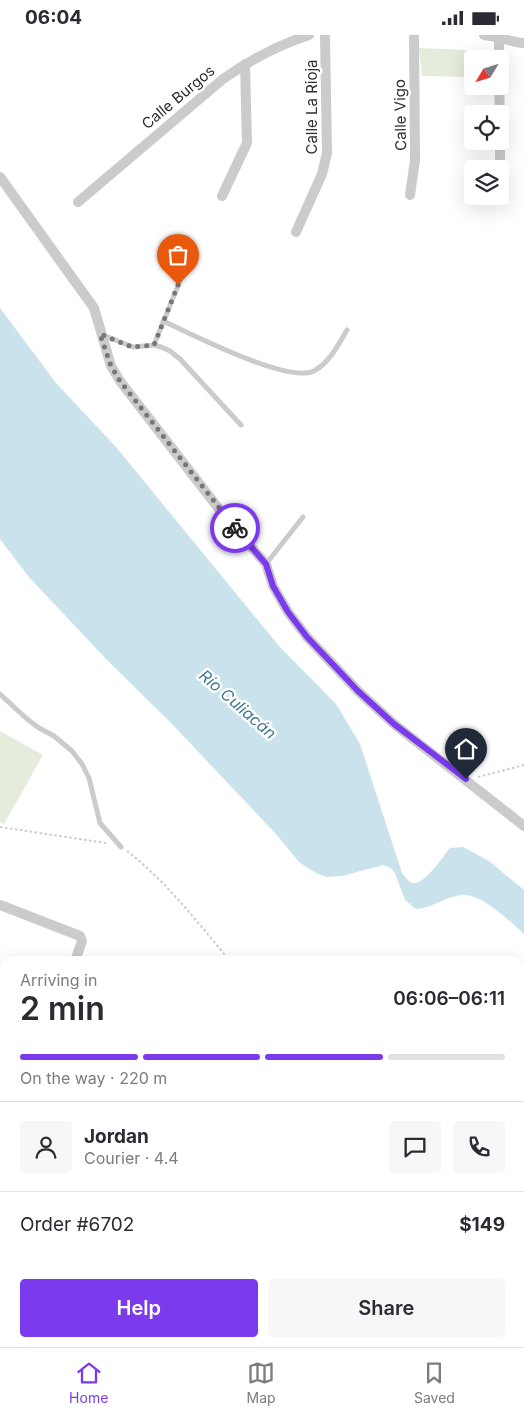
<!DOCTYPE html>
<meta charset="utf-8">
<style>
body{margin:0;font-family:Inter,sans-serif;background:#f7f7f7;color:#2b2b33;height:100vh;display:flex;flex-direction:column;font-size:19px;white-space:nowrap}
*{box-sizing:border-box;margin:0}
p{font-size:16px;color:#7c7c81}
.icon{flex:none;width:28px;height:28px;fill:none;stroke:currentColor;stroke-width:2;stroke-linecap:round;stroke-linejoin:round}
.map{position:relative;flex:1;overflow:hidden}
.drawer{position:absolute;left:0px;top:921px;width:525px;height:391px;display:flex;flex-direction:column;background:#fff;border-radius:15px 15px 0 0;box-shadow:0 5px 20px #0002}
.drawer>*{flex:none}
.needle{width:32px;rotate:232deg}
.fabs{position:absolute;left:464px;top:15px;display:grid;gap:10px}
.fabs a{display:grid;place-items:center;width:45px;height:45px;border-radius:5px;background:#fff;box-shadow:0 5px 20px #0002;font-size:25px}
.pin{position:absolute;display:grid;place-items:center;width:42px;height:42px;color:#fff;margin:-51px -21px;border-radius:50% 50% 50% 0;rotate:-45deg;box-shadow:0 0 5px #0007}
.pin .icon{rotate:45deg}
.courier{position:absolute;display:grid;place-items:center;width:50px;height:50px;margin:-25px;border:4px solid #7c3aed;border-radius:50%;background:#fff;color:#222;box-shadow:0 1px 6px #0007}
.overview em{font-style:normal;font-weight:600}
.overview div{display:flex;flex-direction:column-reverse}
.overview{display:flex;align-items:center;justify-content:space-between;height:85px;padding:0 20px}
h1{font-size:32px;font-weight:600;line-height:38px}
.bar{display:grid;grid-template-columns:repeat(4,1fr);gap:8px 5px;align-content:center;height:60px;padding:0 20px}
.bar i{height:6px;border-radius:4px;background:#e1e1e2}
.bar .current{background:#7c3aed}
.bar p{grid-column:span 4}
.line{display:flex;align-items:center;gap:12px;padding:0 20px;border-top:1px solid #e1e1e2}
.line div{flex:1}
.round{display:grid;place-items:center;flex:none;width:52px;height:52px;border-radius:5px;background:#f7f7f7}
.action{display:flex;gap:10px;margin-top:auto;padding:10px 20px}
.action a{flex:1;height:58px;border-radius:5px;background:#7c3aed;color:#fff;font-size:20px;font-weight:600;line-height:58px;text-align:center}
.action a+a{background:#f7f7f7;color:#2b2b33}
.status{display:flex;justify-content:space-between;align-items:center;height:35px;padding:0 25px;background:#fff;direction:ltr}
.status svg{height:14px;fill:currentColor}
.tabs{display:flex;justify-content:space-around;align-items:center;height:70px;border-top:1px solid #e1e1e2;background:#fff;font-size:14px;color:#7c7c81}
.tabs a{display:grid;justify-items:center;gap:2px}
.tabs .current{color:#7c3aed}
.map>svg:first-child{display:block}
.green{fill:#e6ecdc}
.water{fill:#c9e2eb}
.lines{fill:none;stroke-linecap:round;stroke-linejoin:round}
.path{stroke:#cbcbcb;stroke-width:2;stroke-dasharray:2.5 2.5;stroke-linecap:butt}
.lane{stroke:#cbcbcb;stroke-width:5}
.street{stroke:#cbcbcb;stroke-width:10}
.done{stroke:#777;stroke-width:5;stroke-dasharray:0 9}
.route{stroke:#7c3aed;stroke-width:6}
.labels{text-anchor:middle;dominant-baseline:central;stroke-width:5;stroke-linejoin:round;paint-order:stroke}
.street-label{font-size:15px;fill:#2e2e2e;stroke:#fff}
.water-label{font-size:16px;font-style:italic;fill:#3e7a8f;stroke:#fff}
</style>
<div class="status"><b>06:04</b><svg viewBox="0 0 49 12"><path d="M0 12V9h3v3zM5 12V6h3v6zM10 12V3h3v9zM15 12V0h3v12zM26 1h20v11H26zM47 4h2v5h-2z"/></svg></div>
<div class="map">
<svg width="524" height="1312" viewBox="0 0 524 1312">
<rect width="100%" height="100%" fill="#fff"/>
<path class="green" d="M419 13 490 16V24H472V42L422 41Z
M0 696 43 720 4 789 0 787Z"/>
<path class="water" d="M0 273 56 348 116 412 279 611 336 669 360 709 402 838C404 840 407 845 410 847 423 854 442 822 450 813L463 812 489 826 524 855V899C511 887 480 857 461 860 445 862 432 873 416 874L405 865 395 838 391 833 383 830 342 841 326 842 314 837 299 827 276 799 172 689 106 624 28 541 0 504Z"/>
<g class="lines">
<path class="path" d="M478 742 524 730
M0 792 106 808
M127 816C167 847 198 888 230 926
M520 1180 524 1184
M0 1264 5 1267
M69 1308 75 1312"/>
<path class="lane" d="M163 286C192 299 288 349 314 336 330 327 338 310 347 295
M103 300 133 312 154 310 161 312 170 316 180 324 241 390
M154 310 193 214
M266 529 303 482
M0 659 27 684 39 693 54 701 72 716 82 729 89 743 100 788 121 812
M0 1015 5 1011"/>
<path class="street" d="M484 0C498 1 510 7 524 8
M499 0V24
M499 51 500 79
M500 106V155
M0 142 94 273 111 331 120 346 226 483 266 529 273 551 288 577 307 602 358 656 394 689 524 791
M410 160 415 125 414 0
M222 161 247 108 245 29
M78 167 223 44C250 25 278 10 309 0
M296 197 322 139 327 118 325 0
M0 870 80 901 82 906 75 926
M0 953 5 955
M0 1051 5 1055
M0 1194 5 1197
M520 1252 524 1255
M176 1308 183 1312
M333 1308 339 1312
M464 1308 470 1312
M361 1312 364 1308"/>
</g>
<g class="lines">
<path class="done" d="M178 250 154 310 132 312 100 299 111 331 120 346 235 493"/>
<path class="route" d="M235 493 266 529 273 551 288 577 307 602 358 656 394 689 466 744"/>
</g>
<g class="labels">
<g class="street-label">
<text transform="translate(178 62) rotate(-40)">Calle Burgos</text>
<text transform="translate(311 72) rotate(-90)">Calle La Rioja</text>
<text transform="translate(400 80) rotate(-91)">Calle Vigo</text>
</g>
<g class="water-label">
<text transform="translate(238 669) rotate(41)">Río Culiacán</text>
</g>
</g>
</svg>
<div class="fabs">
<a><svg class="needle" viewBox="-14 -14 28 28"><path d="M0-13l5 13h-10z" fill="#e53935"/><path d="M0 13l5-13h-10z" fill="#7c7c81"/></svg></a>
<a><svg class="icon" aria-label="locate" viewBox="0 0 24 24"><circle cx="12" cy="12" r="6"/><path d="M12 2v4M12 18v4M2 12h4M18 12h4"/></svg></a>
<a><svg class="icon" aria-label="layers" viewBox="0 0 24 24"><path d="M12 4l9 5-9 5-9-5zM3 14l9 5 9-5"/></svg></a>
</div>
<div class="pin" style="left:178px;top:250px;background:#ea580c"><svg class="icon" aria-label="bag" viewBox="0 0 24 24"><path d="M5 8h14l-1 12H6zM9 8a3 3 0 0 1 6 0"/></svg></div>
<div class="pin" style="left:466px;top:744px;background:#1f2937"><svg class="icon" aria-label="home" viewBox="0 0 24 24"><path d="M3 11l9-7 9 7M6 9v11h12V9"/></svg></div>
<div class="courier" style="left:235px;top:493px"><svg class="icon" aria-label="bike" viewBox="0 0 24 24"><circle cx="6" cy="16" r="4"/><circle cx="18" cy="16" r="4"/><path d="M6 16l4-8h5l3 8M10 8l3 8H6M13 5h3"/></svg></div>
<section class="drawer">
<div class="overview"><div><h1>2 min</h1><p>Arriving in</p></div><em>06:06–06:11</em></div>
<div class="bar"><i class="current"></i><i class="current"></i><i class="current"></i><i></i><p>On the way · 220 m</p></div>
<div class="line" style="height:90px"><a class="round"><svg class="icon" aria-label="person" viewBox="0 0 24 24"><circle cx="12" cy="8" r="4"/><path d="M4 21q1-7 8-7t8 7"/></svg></a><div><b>Jordan</b><p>Courier · 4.4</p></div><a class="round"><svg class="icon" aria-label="chat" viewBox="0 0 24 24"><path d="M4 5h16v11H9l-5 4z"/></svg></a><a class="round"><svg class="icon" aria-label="phone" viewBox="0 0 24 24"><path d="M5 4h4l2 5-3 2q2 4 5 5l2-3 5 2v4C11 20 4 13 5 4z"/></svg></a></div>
<div class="line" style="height:65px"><div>Order #6702</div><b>$149</b></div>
<div class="action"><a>Help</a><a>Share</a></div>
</section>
</div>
<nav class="tabs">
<a class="current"><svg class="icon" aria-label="home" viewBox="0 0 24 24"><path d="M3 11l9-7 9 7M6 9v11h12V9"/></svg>Home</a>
<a><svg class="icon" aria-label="map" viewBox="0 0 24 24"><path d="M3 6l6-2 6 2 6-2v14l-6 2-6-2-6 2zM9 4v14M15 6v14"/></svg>Map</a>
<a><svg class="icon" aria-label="saved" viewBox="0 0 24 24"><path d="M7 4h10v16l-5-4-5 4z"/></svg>Saved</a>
</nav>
